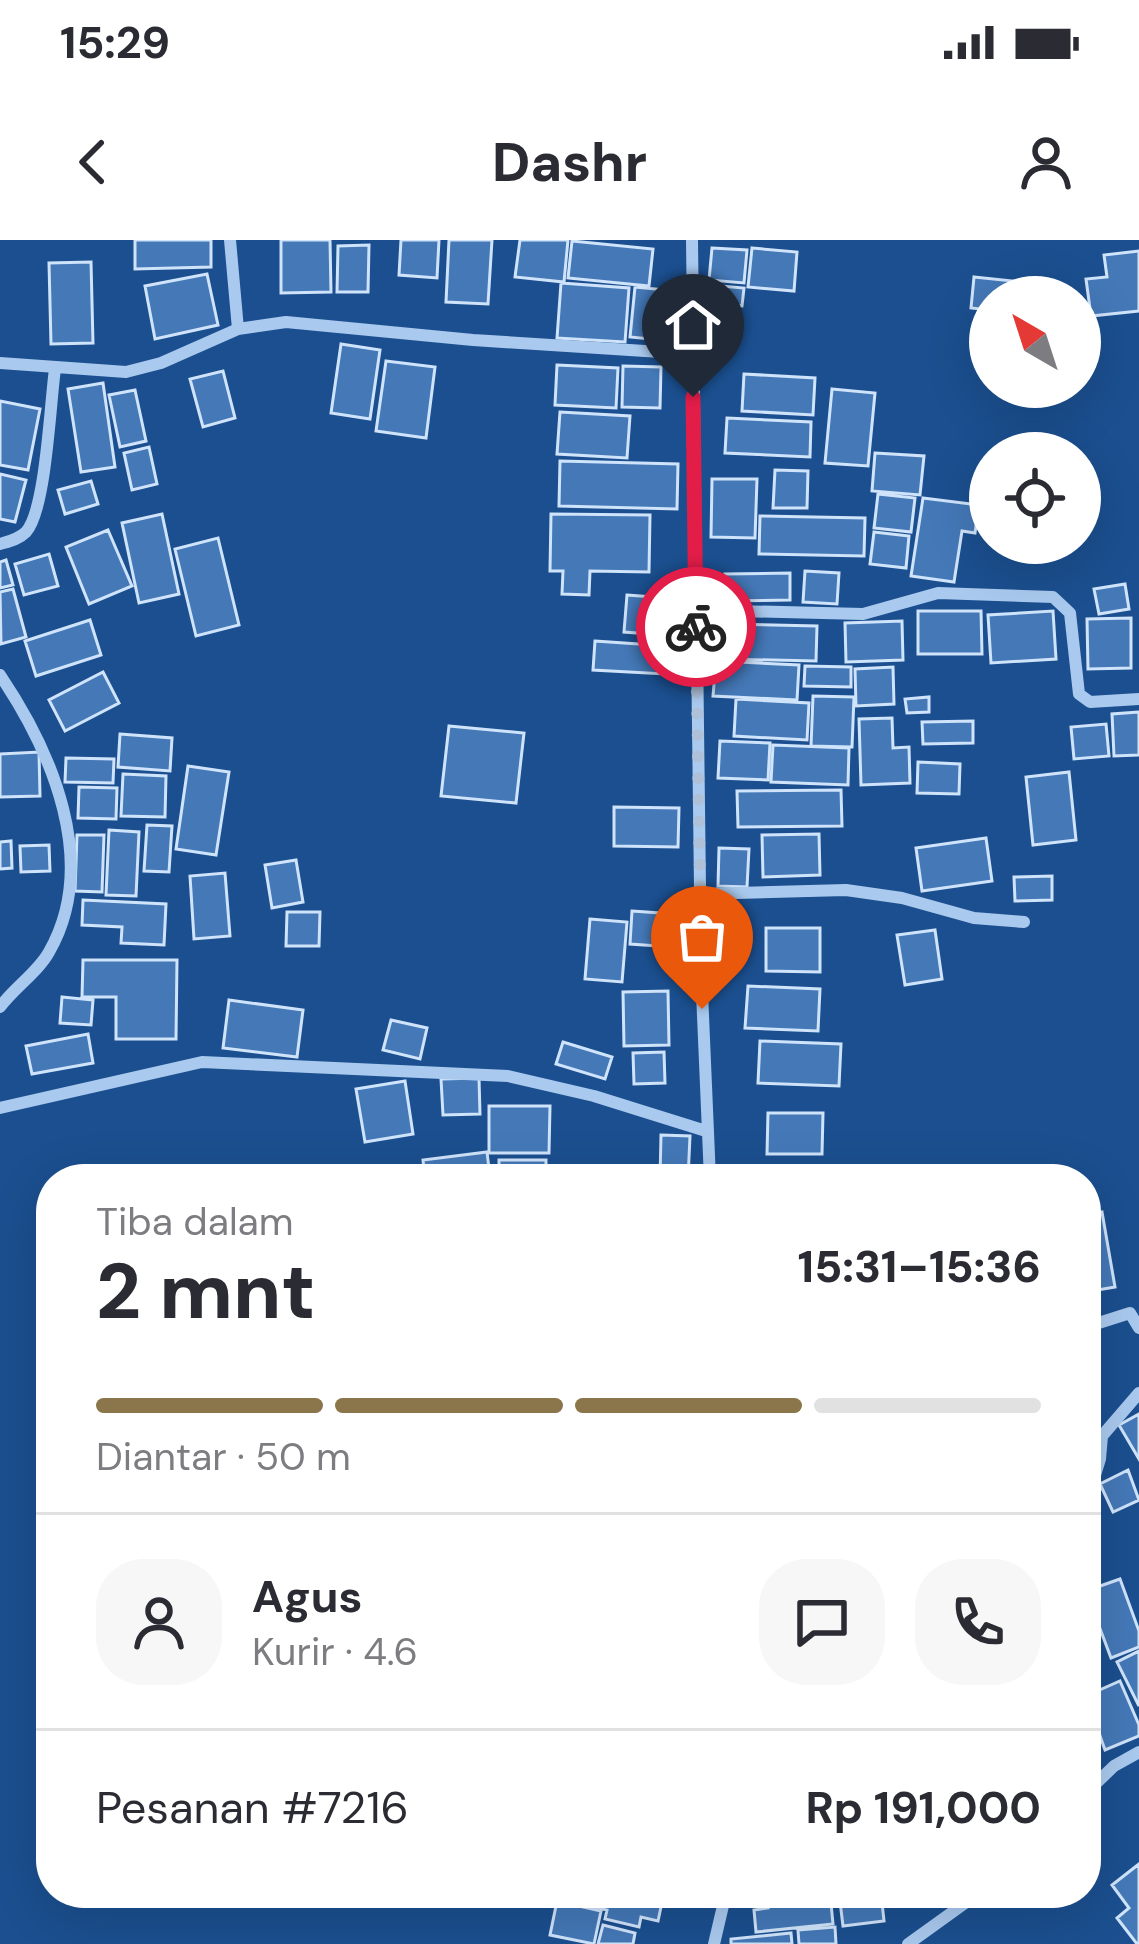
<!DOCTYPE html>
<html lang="id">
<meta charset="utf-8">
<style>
body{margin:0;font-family:"DM Sans",sans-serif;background:#f7f7f7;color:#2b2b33;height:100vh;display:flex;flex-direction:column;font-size:45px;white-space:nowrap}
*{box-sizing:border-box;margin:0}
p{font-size:39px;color:#7c7c81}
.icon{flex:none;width:66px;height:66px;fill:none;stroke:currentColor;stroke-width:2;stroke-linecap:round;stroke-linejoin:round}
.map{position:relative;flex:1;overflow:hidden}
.drawer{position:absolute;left:36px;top:924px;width:1065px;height:744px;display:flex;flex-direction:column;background:#fff;border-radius:48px;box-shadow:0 12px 48px #0002}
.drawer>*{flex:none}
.needle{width:78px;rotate:321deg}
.controls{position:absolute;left:969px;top:36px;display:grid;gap:24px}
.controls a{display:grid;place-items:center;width:132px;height:132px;border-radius:50%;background:#fff;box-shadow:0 12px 48px #0002;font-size:60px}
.pin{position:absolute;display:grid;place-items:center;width:102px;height:102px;color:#fff;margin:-123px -51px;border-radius:50% 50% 50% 0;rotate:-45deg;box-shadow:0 0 12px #0007}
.pin .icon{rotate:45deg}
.courier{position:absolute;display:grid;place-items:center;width:120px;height:120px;margin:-60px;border:9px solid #e11d48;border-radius:50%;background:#fff;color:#222;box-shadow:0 3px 15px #0007}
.head em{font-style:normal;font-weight:800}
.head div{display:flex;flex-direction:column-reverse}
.head{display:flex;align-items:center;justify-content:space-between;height:204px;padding:0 60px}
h1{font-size:78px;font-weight:800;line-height:90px}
.bar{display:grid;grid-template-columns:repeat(4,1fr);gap:18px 12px;align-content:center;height:144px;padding:0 60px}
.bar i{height:15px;border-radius:9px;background:#e1e1e2}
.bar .selected{background:#8a764a}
.bar p{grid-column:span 4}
.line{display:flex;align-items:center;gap:30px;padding:0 60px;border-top:3px solid #e1e1e2}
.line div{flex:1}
.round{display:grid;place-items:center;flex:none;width:126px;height:126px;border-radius:48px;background:#f7f7f7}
.status{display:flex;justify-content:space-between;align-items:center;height:84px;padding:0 60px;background:#fff;direction:ltr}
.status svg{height:33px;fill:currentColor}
header{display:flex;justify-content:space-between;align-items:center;height:156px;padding:0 60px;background:#fff;font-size:54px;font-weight:800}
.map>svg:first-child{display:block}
.building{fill:#4478b7;stroke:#cfe3fa;stroke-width:3}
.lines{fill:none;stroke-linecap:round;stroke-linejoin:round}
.street{stroke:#a9c9ee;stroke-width:12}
.done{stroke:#afc1d8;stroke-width:12;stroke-dasharray:0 21.6}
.route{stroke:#e11d48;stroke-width:15}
</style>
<div class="status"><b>15:29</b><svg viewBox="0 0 49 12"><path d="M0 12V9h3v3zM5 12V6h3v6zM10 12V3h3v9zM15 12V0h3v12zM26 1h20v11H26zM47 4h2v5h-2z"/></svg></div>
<header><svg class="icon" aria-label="back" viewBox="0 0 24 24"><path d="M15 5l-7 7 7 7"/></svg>Dashr<svg class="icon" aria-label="person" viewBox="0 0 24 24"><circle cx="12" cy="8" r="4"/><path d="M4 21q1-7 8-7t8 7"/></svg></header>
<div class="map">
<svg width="1139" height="1704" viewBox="0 0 1139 1704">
<rect width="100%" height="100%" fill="#1b4f8f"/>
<path class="building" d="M135 0H211V27L135 29Z
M281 0H330L331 52 281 53Z
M401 0H439L437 38 399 35Z
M449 0H492L488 64 446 62Z
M520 0H568L564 42 515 37Z
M572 1 653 9 649 46 568 38Z
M369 5 368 52H337L338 6Z
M712 8 747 10 744 43 709 40Z
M752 8 797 12 794 51 748 47Z
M1139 11V71L1091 76 1086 39 1107 37 1104 15Z
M91 22 93 103 51 104 49 23Z
M207 34 218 85 155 99 145 46Z
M974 37 1013 41 1012 57H990V70L971 68Z
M561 43 629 48 625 102 557 98Z
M709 45 744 48 742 66 707 63Z
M635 47 666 50 661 100 630 97Z
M341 104 380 110 370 179 331 173Z
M386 121 435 127 426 198 376 191Z
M557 125 618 128 616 168 555 165Z
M623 126 661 127 660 168 622 167Z
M223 131 235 178 203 187 190 139Z
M744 134 815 138 813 175 742 171Z
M103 143 115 227 81 232 68 149Z
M832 149 875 153 868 226 825 223Z
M135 150 146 201 120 207 109 155Z
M0 161 40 169 28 230 0 225Z
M560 172 630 176 627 218 557 214Z
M727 178 811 182 810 217 725 213Z
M149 207 157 244 132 250 124 213Z
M875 213 924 216 920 255 872 251Z
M560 221 678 224 677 269 559 266Z
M775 230 808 231 807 268H773Z
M0 234 26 240 15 282 0 279Z
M712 239H757L755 298 711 297Z
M91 241 98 264 65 274 58 250Z
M878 254 915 258 911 292 874 288Z
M923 258 979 265 975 293 962 291 954 342 911 336Z
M162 274 179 354 139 363 122 283Z
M551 274 650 275 649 332 590 331 589 355 562 354 563 331H550Z
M760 276 865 278 864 316 759 314Z
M108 290 132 346 89 364 66 307Z
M874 292 909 296 906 328 870 324Z
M218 298 239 385 196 396 175 309Z
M49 314 58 346 24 355 15 324Z
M6 320 13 345 0 348V322Z
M805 331 839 333 837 364 803 362Z
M790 333V360L725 361V334Z
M1125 344 1129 369 1099 374 1094 349Z
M13 349 26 397 1 404 0 352Z
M627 355 679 359 677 396 624 392Z
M918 371H981L982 414H918Z
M1053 371 1056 419 991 423 988 375Z
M1131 378V428L1088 429 1087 379Z
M90 380 101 415 36 436 25 401Z
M902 381 903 420 846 422 845 383Z
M724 384 817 386 816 421 723 419Z
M595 401 667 406 665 434 593 430Z
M716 421 799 425 797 460 713 456Z
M805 426 851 427V447L804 446Z
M893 427 894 464 856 466 855 429Z
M103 432 119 463 65 491 49 460Z
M813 456 854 457 852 507 811 506Z
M929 457V472L907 473 905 459Z
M736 459 809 463 807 500 734 496Z
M1139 472V515L1114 516 1112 474Z
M892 478 893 508 909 507 910 543 861 545 859 479Z
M973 481V503L923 504 922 482Z
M1106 484 1109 516 1074 519 1071 487Z
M449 486 524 493 516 563 441 556Z
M120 494 172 498 170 531 118 527Z
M720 501 770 503 768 540 718 538Z
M773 505 849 508 848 545 771 542Z
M39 512 40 556 0 557V514Z
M66 518 114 519 113 543 65 542Z
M918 522 960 524 959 554 917 553Z
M188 526 229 532 216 615 176 609Z
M1069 532 1076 600 1033 605 1026 537Z
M123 534 166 536 165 577 121 576Z
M79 547 117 548 116 579 78 578Z
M841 550 842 586 738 587 737 551Z
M614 567 679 568 678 607 614 606Z
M147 585 172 586 169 632 144 631Z
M109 590 139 592 136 656 106 655Z
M819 594 820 635 763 637 762 595Z
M77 595H104L102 652 75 651Z
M986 598 992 641 922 651 916 608Z
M11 601 12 628 0 629V602Z
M49 605 50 631 21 632 20 606Z
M719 608 749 609 747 647 718 646Z
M296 620 303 662 272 668 265 625Z
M225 633 230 696 194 699 190 636Z
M1052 636V660L1015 661 1014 637Z
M83 660 166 664 164 705 121 703 122 687 82 685Z
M632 671 674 674 672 707 630 704Z
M287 672H320L319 706H286Z
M590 679 627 682 622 742 585 739Z
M766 688H820V732L766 731Z
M935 690 942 739 905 745 897 695Z
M83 720H177L176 799H116V757H82Z
M748 746 820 749 818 791 745 788Z
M668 751 669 805 624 806 623 752Z
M62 757 93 760 91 785 60 783Z
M229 760 303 770 297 817 223 808Z
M391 780 427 788 420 819 383 810Z
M88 794 93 823 32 834 26 806Z
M760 801 841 804 839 846 758 843Z
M563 802 612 817 605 839 556 824Z
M664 812 665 843 634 844 633 813Z
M479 838 480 874 443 875 441 839Z
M405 841 413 894 365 902 356 849Z
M489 866H550L549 913H489Z
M768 873H823L822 914H767Z
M661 895 690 896 688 939H660Z
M487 912 490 937 425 939 423 920Z
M499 920H546V939H499Z
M824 927 825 939H764V930Z
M1102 972 1115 1047 1086 1052V974Z
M1139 1174V1219L1119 1185Z
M1128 1230 1139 1260 1113 1272 1100 1244Z
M1120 1339 1139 1391V1407L1111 1418 1086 1351Z
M1139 1411V1466L1117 1422Z
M1120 1441 1139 1485V1496L1105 1510 1086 1456Z
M1139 1624V1704H1137L1117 1678 1129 1668 1112 1645Z
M574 1653H664L658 1681 641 1677 639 1687 605 1679 607 1670 572 1661Z
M830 1653 833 1684 756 1692 754 1670 768 1668 767 1658Z
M839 1653H881L884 1681 843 1686Z
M557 1661 601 1671 594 1704 550 1695Z
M603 1685 635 1693 633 1704H598Z
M835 1687 836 1704H799L798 1690Z
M791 1693 792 1704H731V1699Z"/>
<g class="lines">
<path class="street" d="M230 0 238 89
M692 0 701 729 710 939
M0 123 126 132 161 123 238 89 286 82 473 100 692 114
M0 304C10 301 19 299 26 292 46 270 50 164 55 129
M696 370 863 374 938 353 1053 357 1070 373 1079 454 1090 462 1139 459
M0 435C52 512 100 623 49 712 38 732 14 748 0 767
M701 654 846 650 902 658 974 678 1024 682
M0 868 202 822 508 836 594 856 706 891
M1086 1087 1130 1073 1139 1088
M1086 1264 1100 1219 1102 1196 1139 1153
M1086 1553 1114 1526 1139 1512
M714 1704 726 1653
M908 1704 979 1653"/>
</g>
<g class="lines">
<path class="done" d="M696 387 702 769"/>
<path class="route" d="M693 157 696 387"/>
</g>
</svg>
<div class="controls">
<a><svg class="needle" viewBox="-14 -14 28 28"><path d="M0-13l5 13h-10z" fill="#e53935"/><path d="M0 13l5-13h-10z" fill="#7c7c81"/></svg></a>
<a><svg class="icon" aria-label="locate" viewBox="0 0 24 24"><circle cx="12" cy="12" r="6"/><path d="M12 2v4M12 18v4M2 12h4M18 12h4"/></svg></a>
</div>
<div class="pin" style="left:702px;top:769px;background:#ea580c"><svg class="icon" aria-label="bag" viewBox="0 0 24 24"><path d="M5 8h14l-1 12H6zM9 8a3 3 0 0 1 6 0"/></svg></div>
<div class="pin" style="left:693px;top:157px;background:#1f2937"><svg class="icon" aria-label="home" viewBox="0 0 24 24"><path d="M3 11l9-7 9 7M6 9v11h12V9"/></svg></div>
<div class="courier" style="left:696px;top:387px"><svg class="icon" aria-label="bike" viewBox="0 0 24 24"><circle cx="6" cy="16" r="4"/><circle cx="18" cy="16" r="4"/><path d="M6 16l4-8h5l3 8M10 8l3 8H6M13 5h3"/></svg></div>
<section class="drawer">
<div class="head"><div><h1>2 mnt</h1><p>Tiba dalam</p></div><em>15:31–15:36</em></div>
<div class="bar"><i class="selected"></i><i class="selected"></i><i class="selected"></i><i></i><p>Diantar · 50 m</p></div>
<div class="line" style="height:216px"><a class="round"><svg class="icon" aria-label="person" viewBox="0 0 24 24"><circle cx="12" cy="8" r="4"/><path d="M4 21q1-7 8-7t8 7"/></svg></a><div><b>Agus</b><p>Kurir · 4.6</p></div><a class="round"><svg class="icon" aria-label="chat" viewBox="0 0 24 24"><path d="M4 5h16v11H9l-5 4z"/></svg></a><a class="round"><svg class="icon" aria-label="phone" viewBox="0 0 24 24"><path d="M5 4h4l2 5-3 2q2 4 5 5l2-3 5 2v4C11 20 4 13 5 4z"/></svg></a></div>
<div class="line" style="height:156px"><div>Pesanan #7216</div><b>Rp 191,000</b></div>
</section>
</div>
